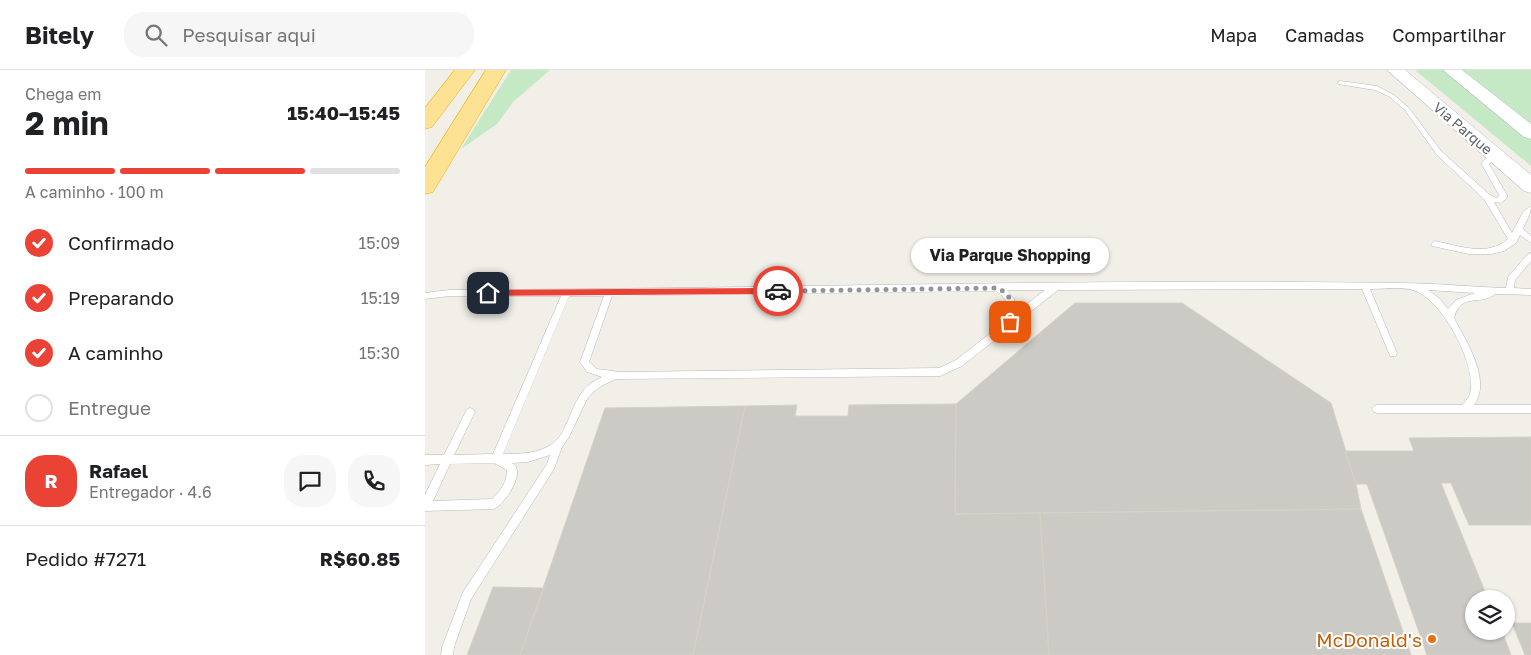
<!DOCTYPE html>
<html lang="pt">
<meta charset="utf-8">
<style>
body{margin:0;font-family:"Golos Text",sans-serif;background:#f6f6f6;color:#202124;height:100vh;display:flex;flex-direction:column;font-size:19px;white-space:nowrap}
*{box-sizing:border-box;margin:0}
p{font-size:16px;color:#757577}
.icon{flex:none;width:28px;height:28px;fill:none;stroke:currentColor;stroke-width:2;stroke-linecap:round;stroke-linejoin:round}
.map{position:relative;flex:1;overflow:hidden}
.drawer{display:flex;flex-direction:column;background:#fff;width:425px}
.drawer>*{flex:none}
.buttons{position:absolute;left:1040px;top:520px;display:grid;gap:10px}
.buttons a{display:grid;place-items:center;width:50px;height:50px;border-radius:50%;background:#fff;box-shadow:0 1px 4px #0004;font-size:25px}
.pin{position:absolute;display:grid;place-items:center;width:42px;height:42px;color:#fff;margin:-21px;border-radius:10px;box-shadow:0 2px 8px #0006}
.courier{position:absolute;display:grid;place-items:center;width:50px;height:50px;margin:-25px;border:4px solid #ea4335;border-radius:50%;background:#fff;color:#222;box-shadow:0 1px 6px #0007}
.bubble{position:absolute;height:35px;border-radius:18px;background:#fff;box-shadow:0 1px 4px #0004;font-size:16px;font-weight:700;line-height:35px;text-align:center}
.head em{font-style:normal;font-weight:700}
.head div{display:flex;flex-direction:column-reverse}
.head{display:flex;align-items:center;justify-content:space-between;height:85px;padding:0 25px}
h1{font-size:32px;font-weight:700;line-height:38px}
.bar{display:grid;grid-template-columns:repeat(4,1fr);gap:8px 5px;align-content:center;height:60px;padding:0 25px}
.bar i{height:6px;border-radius:4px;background:#e0e0e0}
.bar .current{background:#ea4335}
.bar p{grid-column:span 4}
.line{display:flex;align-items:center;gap:12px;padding:0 25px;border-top:1px solid #e0e0e0}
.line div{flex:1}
.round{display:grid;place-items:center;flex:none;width:52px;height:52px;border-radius:20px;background:#f6f6f6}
ol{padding:0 25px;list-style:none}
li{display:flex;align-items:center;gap:15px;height:55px}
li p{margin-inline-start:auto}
li .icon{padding:5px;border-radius:50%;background:#ea4335;color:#fff;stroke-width:4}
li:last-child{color:#757577}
li i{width:28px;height:28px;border:2px solid #e0e0e0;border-radius:50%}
header{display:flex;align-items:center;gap:30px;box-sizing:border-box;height:70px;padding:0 25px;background:#fff;border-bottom:1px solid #e0e0e0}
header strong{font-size:24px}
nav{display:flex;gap:28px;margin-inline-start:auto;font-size:18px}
.search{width:350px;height:45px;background:#f6f6f6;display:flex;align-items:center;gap:12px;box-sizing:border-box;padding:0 18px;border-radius:20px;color:#757577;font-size:19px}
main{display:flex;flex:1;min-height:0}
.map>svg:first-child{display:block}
.green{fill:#c5e8c5}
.building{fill:#cccac5;stroke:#d6d1c6}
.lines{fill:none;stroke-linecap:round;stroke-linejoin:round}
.lane-casing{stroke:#b5b8bc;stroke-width:1}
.secondary-casing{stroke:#b6babf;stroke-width:1}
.highway-casing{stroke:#f9ab00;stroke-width:1}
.lane{fill:#fff;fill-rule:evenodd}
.secondary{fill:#fff;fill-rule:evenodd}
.highway{fill:#fde293;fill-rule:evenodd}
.route{fill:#ea4335}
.done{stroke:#929495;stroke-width:5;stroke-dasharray:0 9}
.food-dot{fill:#e8710a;stroke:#fff;stroke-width:2}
.labels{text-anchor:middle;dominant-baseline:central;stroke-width:4;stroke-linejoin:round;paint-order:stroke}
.far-street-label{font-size:14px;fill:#5f6368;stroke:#fff}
.near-food-label{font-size:19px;fill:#c56008;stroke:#fff;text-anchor:end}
</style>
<header>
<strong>Bitely</strong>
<div class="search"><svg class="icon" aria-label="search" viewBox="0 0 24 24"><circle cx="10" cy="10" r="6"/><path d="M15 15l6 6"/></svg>Pesquisar aqui</div>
<nav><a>Mapa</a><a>Camadas</a><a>Compartilhar</a></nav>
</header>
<main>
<section class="drawer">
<div class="head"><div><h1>2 min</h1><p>Chega em</p></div><em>15:40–15:45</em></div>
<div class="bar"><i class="current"></i><i class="current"></i><i class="current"></i><i></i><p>A caminho · 100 m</p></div>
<ol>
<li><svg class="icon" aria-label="check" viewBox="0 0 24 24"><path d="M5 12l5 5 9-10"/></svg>Confirmado<p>15:09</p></li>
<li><svg class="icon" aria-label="check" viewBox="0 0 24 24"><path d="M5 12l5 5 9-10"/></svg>Preparando<p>15:19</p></li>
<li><svg class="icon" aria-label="check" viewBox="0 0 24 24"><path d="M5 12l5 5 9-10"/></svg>A caminho<p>15:30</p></li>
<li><i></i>Entregue</li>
</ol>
<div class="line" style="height:90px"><b class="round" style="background:#ea4335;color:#fff">R</b><div><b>Rafael</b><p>Entregador · 4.6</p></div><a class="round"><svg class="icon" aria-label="chat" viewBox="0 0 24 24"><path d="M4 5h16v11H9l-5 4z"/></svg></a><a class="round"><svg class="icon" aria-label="phone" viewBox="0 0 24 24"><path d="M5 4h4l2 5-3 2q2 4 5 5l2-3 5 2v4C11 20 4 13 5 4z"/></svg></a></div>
<div class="line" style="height:65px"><div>Pedido #7271</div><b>R$60.85</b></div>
</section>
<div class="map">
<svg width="1106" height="585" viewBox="0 0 1106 585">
<rect width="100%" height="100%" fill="#f1efe8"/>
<path class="green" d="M86 0H125L88 32 72 54 36 79Z
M990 0H1106V96Z"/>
<path class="building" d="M650 233H757L906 333 931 414 936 439 530 444 531 334Z
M531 334 530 444 615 443 624 585H268L320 336 372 335 370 346H423L424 335Z
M320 336 268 585H95L180 338Z
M1106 367V455H1044L1026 413H1016L1063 529H1049V561H1077L1086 585H1002L942 414H931L920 381H989L984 368Z
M936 439 986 585H624L615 443Z
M68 517 119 518 95 585H42Z
M1087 553H1106V585H1100Z"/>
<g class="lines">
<g class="lane-casing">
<path id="lane" d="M915 11 952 16 969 25 984 38 1016 81 1065 125 1072 128 1074 125 1056 93 1068 83H1072V87L1064 94 1082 125V128L1076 133 1069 132 1087 163 1098 142 1106 136C1106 144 1101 151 1098 159L1106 166V173L1095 165 1091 173 1079 181 1066 184H1044L1007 176 1006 174 1010 171C1034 176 1063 187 1083 169L1059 129 1012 85 980 40 965 27 950 20 913 14V12Z
M1106 183V191L1090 210 1089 218 1106 219V225L1070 224C1057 236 1035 222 1029 248 1041 271 1067 310 1049 335H1106V343H952L949 342 947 339 949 336 952 335H1037C1042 330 1045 326 1046 319 1049 290 1016 228 988 220 979 217 956 219 945 219L972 283 971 286H965L964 283 937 219 633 220 537 296 515 306 191 309 178 315 169 321 162 329 144 367 137 377 129 399 46 529 29 577 28 585H16L17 577 38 522 122 394 125 385 103 392 87 393C102 401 80 434 69 439L0 441V425L15 394 0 395V385H19L42 339 45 338 48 339 50 342 29 385 68 384 136 226H24L0 229V223L24 220C341 219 658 208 974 213 1010 213 1045 217 1081 218L1083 207 1103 184ZM582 220H620L590 243 589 229ZM1003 220 1050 223 1031 230 1023 239 1014 228ZM571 221C585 230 583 236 581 251L531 290 514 298 195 302 172 299 164 292 187 226ZM144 226H179L155 292 162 302 177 307C142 321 149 362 124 376 110 384 93 384 78 384ZM69 393 82 400C82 413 75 421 67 429L8 431 25 394Z"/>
</g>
<g class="secondary-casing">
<path id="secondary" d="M962 0H980L1106 105V123L1099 121Z
M1018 0H1037L1106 54V69L1099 67Z"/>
</g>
<g class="highway-casing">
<path id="highway" d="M30 0H50L7 57 0 59V38Z
M61 0H81L8 122 0 124V97Z"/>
</g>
<use href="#lane" class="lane"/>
<use href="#secondary" class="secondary"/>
<use href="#highway" class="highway"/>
</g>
<path class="route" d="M353 218 356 221 353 224 63 226 59 223 63 220Z"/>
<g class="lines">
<path class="done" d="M353 221 573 218C590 228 587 235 585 252"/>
</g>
<circle class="food-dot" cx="1007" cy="569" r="5"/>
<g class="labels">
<g class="far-street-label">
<text transform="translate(1038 58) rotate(40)">Via Parque</text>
</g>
<g class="near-food-label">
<text x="997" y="569">McDonald's</text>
</g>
</g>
</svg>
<div class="buttons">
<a><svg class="icon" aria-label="layers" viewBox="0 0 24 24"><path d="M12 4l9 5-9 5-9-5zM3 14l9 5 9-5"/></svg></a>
</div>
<div class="pin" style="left:585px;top:252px;background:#ea580c"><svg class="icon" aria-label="bag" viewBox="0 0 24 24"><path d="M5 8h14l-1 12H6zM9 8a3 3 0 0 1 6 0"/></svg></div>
<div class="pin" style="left:63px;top:223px;background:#1f2937"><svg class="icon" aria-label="home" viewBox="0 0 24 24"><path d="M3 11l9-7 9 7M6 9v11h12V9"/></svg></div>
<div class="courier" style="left:353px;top:221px"><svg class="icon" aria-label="car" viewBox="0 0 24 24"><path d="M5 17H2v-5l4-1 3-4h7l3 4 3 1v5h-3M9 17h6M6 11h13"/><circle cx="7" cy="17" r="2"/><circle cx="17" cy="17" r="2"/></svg></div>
<div class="bubble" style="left:486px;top:168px;width:198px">Via Parque Shopping</div>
</div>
</main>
